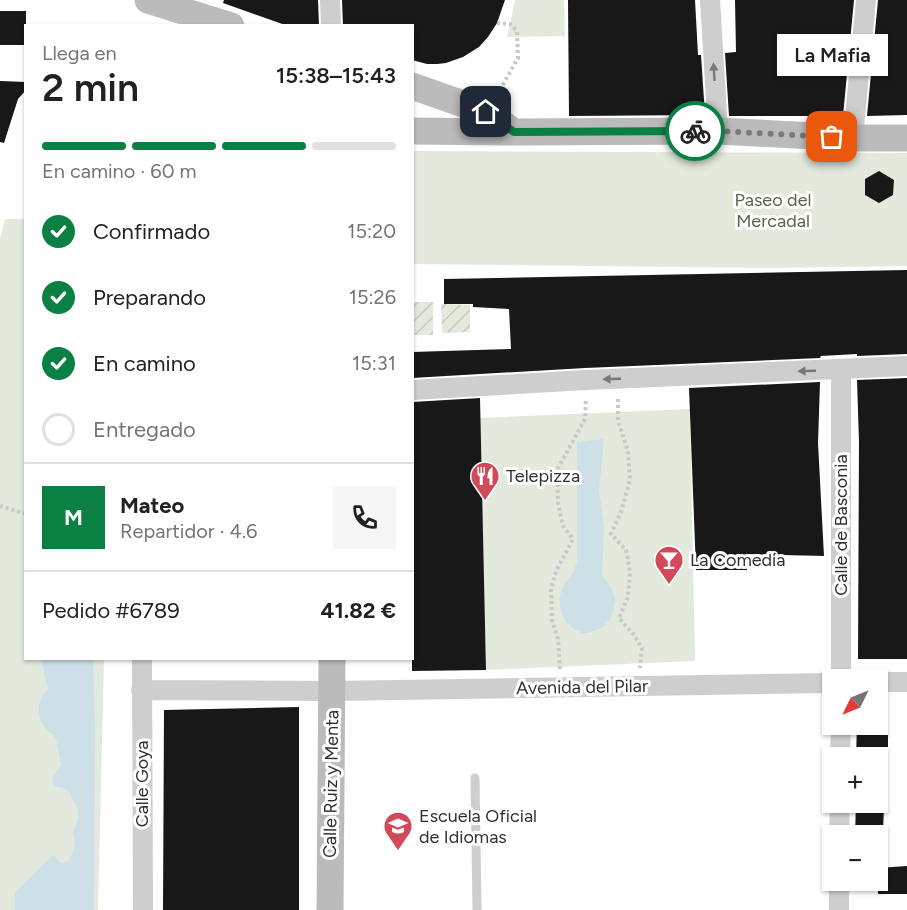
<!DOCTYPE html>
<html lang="es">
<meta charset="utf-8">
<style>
body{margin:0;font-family:Figtree,sans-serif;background:#f6f6f6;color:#202124;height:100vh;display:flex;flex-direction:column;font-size:22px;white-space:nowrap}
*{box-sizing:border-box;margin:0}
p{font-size:20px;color:#757577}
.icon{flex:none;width:33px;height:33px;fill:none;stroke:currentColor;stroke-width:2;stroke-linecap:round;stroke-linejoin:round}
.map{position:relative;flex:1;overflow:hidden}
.drawer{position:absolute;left:24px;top:24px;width:390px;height:636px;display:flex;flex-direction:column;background:#fff;border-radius:0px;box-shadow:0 2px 4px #0004}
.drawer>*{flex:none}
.needle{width:39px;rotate:227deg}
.controls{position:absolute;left:822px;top:669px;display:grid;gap:12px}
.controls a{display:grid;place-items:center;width:66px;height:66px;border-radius:0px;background:#fff;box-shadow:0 2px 4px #0004;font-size:30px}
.pin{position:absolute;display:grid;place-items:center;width:51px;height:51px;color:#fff;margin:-26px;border-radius:12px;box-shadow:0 3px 9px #0006}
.courier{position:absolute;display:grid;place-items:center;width:60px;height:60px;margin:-30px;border:4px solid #0b8043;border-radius:50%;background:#fff;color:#222;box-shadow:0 2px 8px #0007}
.bubble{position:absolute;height:42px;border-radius:0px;background:#fff;box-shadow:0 2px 4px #0004;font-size:20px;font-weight:600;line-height:42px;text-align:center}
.summary em{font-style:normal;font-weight:600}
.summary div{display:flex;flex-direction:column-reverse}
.summary{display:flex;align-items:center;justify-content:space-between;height:102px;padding:0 18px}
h1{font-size:39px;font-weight:600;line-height:45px}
.bar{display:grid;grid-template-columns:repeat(4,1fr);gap:9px 6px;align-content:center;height:72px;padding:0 18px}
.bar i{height:8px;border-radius:4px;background:#e0e0e0}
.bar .active{background:#0b8043}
.bar p{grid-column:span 4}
.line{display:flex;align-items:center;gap:15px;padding:0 18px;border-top:2px solid #e0e0e0}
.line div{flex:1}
.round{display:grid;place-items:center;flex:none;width:63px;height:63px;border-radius:0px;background:#f6f6f6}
ol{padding:0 18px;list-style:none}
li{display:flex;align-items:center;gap:18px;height:66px}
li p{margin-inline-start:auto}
li .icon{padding:6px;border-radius:50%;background:#0b8043;color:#fff;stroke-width:4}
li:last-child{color:#757577}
li i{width:33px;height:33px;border:3px solid #e0e0e0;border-radius:50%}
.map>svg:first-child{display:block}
.green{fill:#e4e9de}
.garden{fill:url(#garden-furrows)}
.water{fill:#cddfe7}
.building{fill:#181818}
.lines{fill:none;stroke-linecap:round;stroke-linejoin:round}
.path{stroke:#c8c8c8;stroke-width:4;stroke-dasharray:3 3;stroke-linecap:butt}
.lane{stroke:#cecece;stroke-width:9}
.street{stroke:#cecece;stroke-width:20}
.secondary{stroke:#bbb;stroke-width:27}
.oneway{fill:#787878}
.done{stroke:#797979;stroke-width:6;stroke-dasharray:0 10.8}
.route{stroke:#0b8043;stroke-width:8}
.labels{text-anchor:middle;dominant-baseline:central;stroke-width:6;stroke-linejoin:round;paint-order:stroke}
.park-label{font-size:18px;fill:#566843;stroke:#fff}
.poi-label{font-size:18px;fill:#313131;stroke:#fff;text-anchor:start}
.street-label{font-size:18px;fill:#313131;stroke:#fff}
</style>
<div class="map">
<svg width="907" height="910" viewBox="0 0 907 910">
<defs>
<pattern id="garden-furrows" width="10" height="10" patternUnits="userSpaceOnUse" patternTransform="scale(1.5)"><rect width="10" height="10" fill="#e4e9de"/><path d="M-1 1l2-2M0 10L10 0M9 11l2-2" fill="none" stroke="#c4c8bf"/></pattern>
</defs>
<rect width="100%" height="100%" fill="#fff"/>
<path class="green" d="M515 0H564L565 36 507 37Z
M412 151 907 153V266L773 268 413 264Z
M5 219H25L26 658 104 659 98 910H0V239Z
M690 409 695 661 486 670 479 418Z"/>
<path class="garden" d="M413 302H433V335H413Z
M441 304 470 305V332L442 333Z"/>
<path class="water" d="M604 439 599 490 604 527 602 575 612 589 615 599 613 613 609 621 603 627 589 633H582L575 630 569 625 564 619 560 607V595L563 586 573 573 577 562V442Z
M41 659H93L95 725 94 910H15V893L53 855 61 863 69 861 75 846 73 832 78 820V809L69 792 63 788 53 786 52 778 61 765C59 758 58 743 55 737 53 734 47 731 45 727 35 716 37 699 48 689Z"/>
<path class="building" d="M224 0H318L319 26H288L223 3Z
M342 0H505L497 23 488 37 479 47 463 57 446 63 437 64H427L412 60V26H343Z
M568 0H695L698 55H701L705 115 569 116Z
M735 0H854L843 116H729L725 53 736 52Z
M878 0H907V115L867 116Z
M0 11H26V45H0Z
M0 81 26 82V90L18 99 4 143 0 142Z
M879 171 894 180 893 195 879 203 865 195V179Z
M907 270V354L857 356V354L821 356 820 358 585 368 412 378V352L511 349 509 309 473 307V304H444V279Z
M907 378V659H858L859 442 857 380Z
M820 382 818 443 824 556 746 554 747 570H696L689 388Z
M480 398 486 670 412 671V402Z
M299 707V910H163L164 710Z
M857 724H884L885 730H888V749L884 750V758H856Z
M856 802H884L883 836H855Z
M907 866V894H878V868Z"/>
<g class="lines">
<path class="path" d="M497 23 510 24 517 31 518 58 498 93
M618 399V421L628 451 630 480 621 512 611 534 626 550 630 572 628 597 619 618 634 635 642 648 640 668
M0 506 26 514
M560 669 558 639 552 620 551 589 556 571 573 539 563 526 558 503 557 470 585 419 586 399"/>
<path class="lane" d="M475 778 477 910"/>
<path class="street" d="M330 0 331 26
M710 0 718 131
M853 138 866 0
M412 390 586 380 907 366
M142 658 143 910
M841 680V370
M878 682H907
M141 690 332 691 832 683
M840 758 841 724
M839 836 840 802
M839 910V880"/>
<path class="secondary" d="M148 0 231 26
M412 86 486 112 514 132
M412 131 514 132 718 131 853 138H907
M330 910 332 658"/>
</g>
<defs><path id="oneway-solid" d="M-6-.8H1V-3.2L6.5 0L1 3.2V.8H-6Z" transform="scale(1.5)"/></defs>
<g class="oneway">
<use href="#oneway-solid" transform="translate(714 72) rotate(-94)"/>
<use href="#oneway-solid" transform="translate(807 371) rotate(178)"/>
<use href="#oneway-solid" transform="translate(612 379) rotate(178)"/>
</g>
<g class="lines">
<path class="done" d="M695 131H718L832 137"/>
<path class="route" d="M486 112 514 132 695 131"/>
</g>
<defs>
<g id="restaurant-pin" transform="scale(1.5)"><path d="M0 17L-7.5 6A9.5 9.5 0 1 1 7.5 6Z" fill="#d24959" stroke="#fff"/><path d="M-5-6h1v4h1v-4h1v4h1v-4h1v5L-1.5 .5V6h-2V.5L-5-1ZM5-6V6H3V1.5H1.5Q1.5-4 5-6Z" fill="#fff"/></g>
<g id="bar-pin" transform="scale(1.5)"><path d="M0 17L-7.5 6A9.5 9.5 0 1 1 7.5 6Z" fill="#d24959" stroke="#fff"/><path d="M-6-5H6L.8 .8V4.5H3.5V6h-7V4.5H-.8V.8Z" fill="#fff"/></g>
<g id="university-pin" transform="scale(1.5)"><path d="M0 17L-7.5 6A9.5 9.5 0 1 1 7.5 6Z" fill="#d24959" stroke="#fff"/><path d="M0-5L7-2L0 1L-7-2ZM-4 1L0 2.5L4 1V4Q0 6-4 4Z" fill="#fff"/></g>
</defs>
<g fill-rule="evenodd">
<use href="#restaurant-pin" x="485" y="476"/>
<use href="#bar-pin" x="669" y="560"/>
<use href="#university-pin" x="398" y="826"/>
</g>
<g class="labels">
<g class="park-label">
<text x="773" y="200">Paseo del<tspan x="773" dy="21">Mercadal</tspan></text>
</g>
<g class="poi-label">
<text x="506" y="476">Telepizza</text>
<text x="690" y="560">La Comedia</text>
<text x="419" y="816">Escuela Oficial<tspan x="419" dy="21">de Idiomas</tspan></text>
</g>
<g class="street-label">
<text transform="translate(841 525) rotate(-90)">Calle de Basconia</text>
<text transform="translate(582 687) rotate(-1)">Avenida del Pilar</text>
<text transform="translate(142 784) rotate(-90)">Calle Goya</text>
<text transform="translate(331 784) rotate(-89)">Calle Ruiz y Menta</text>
</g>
</g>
</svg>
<div class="controls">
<a><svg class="needle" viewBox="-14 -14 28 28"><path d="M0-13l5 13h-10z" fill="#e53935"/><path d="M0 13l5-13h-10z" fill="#757577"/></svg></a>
<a>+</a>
<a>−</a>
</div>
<div class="pin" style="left:832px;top:137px;background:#ea580c"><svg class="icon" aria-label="bag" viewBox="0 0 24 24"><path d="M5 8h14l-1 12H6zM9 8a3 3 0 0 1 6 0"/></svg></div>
<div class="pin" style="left:486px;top:112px;background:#1f2937"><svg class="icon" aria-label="home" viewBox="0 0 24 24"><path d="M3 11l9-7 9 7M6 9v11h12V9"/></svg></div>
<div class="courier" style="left:695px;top:131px"><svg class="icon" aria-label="bike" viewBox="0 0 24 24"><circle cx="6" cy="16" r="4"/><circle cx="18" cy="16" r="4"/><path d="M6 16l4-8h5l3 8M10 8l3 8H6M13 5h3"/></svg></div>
<div class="bubble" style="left:777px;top:34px;width:111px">La Mafia</div>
<section class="drawer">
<div class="summary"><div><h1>2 min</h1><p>Llega en</p></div><em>15:38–15:43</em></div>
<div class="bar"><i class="active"></i><i class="active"></i><i class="active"></i><i></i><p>En camino · 60 m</p></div>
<ol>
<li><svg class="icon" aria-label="check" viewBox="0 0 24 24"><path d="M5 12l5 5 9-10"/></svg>Confirmado<p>15:20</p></li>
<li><svg class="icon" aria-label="check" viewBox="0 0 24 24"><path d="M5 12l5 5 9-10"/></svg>Preparando<p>15:26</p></li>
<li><svg class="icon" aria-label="check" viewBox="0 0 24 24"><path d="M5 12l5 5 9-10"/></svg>En camino<p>15:31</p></li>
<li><i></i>Entregado</li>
</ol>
<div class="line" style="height:108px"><b class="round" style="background:#0b8043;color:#fff">M</b><div><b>Mateo</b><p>Repartidor · 4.6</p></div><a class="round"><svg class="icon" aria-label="phone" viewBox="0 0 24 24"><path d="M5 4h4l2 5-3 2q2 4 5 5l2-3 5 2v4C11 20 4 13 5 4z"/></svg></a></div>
<div class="line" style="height:78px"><div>Pedido #6789</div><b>41.82 €</b></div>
</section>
</div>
